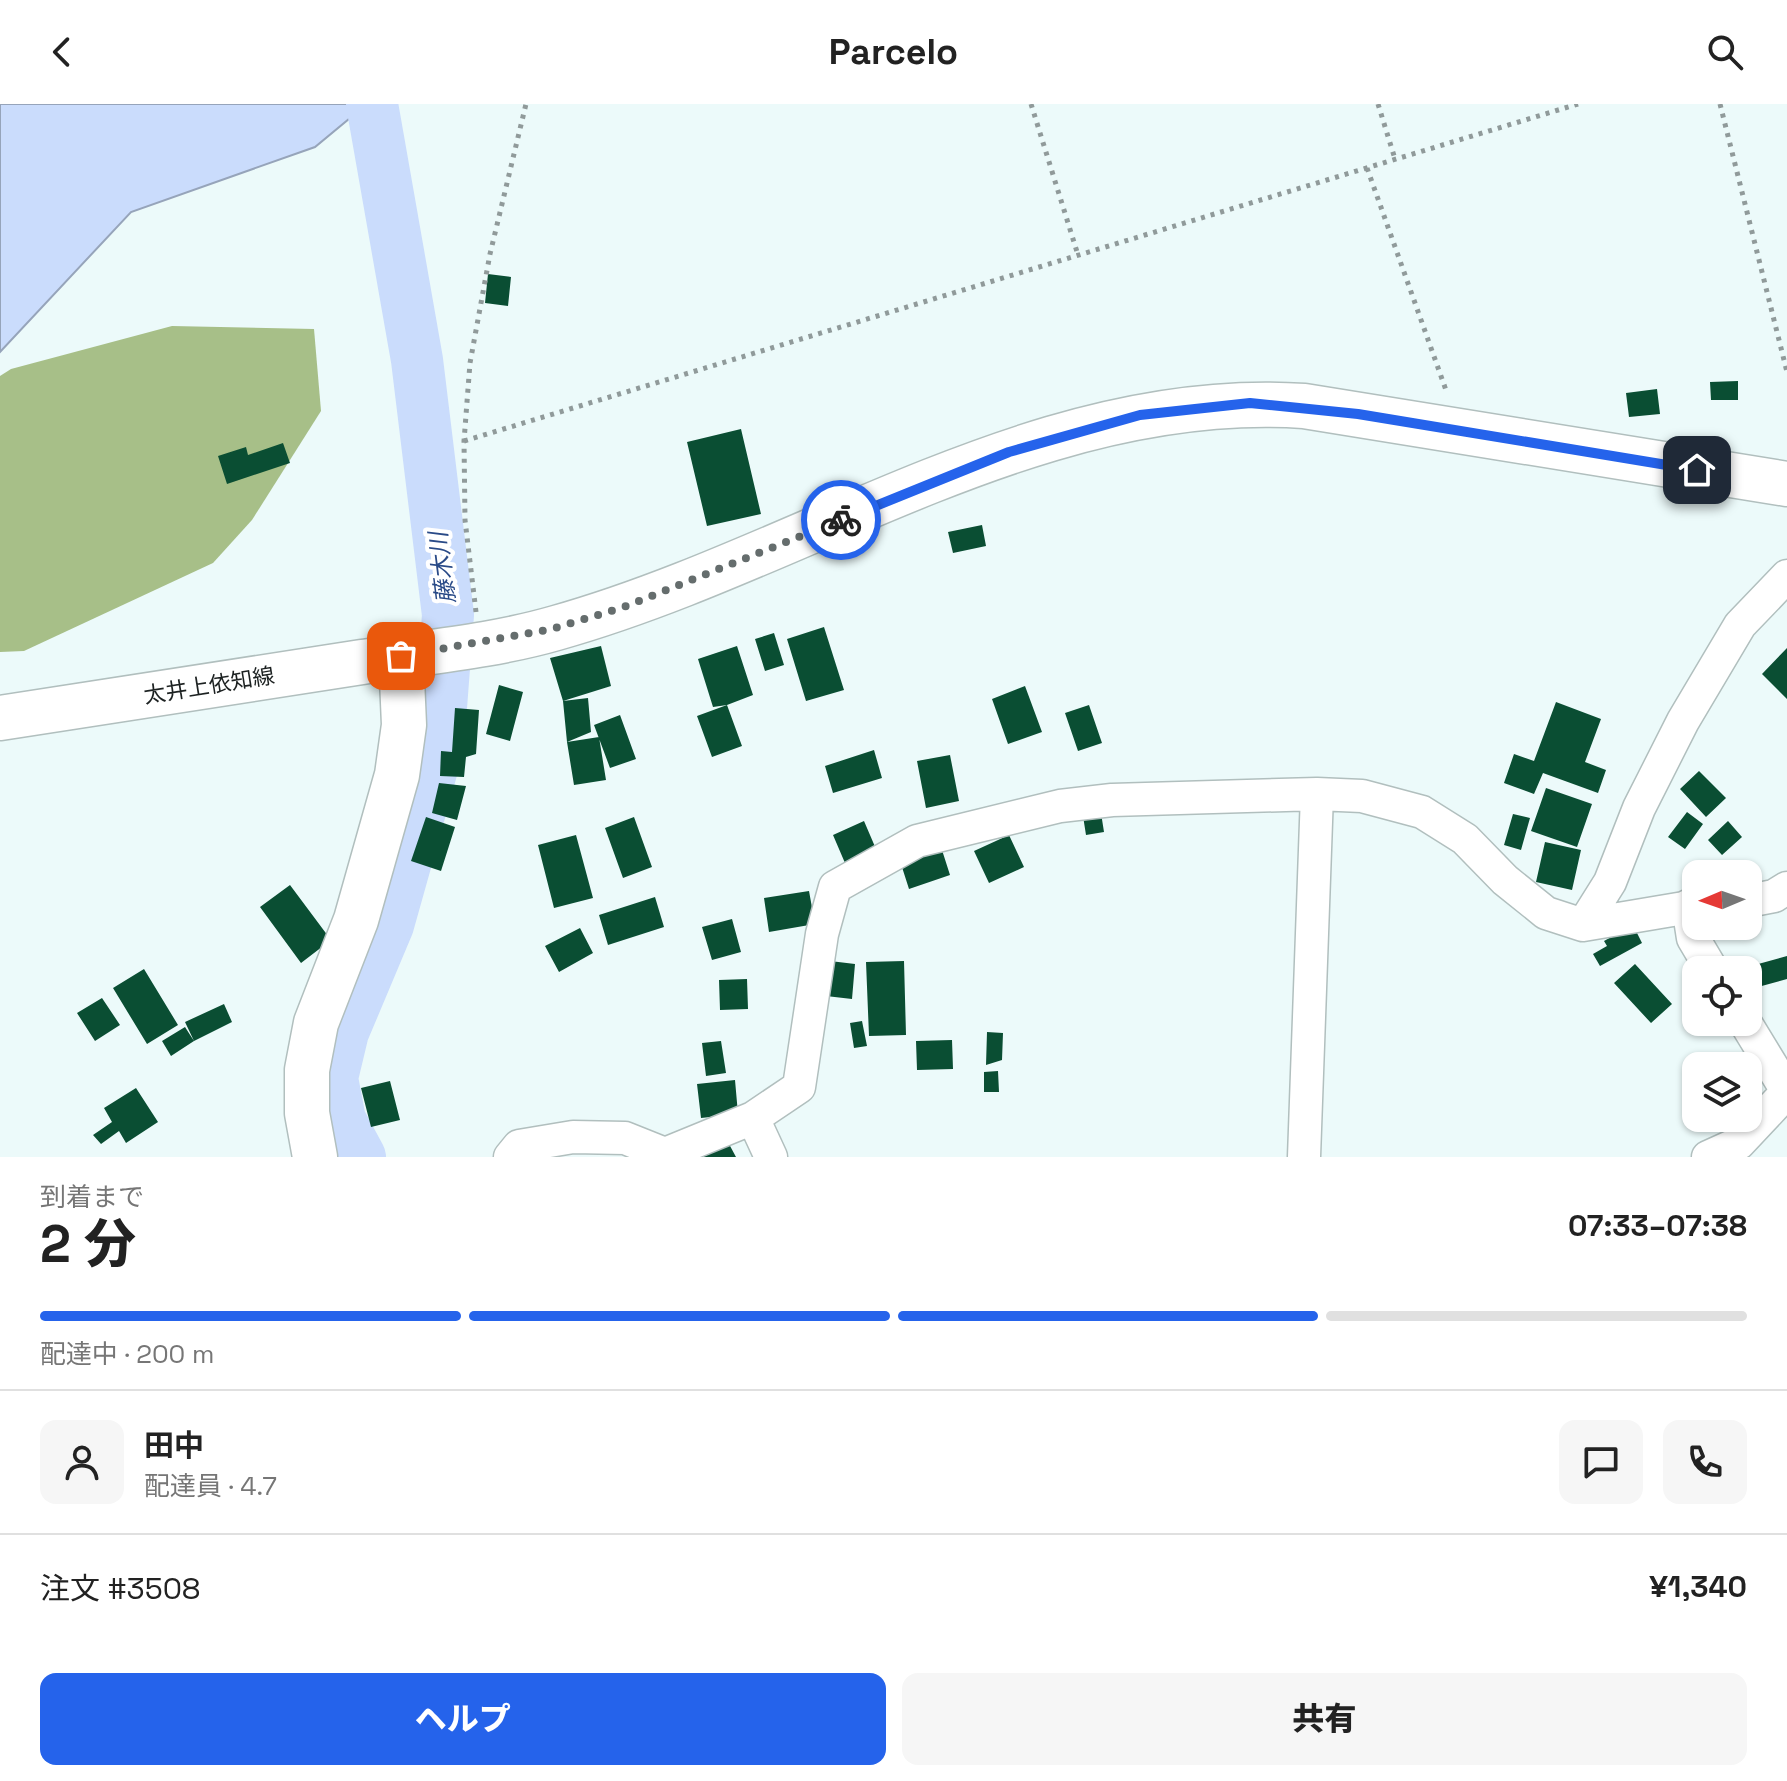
<!DOCTYPE html>
<html lang="ja">
<meta charset="utf-8">
<style>
body{margin:0;font-family:"Space Grotesk","Noto Sans JP",sans-serif;background:#f6f6f6;color:#222;height:100vh;display:flex;flex-direction:column;font-size:30px;white-space:nowrap}
*{box-sizing:border-box;margin:0}
p{font-size:26px;color:#767676}
.icon{flex:none;width:44px;height:44px;fill:none;stroke:currentColor;stroke-width:2;stroke-linecap:round;stroke-linejoin:round}
.map{position:relative;height:1053px;overflow:hidden}
.sheet{display:flex;flex-direction:column;background:#fff;flex:1}
.sheet>*{flex:none}
.needle{width:52px;rotate:268deg}
.controls{position:absolute;left:1682px;top:756px;display:grid;gap:16px}
.controls a{display:grid;place-items:center;width:80px;height:80px;border-radius:16px;background:#fff;box-shadow:0 2px 6px #0004;font-size:40px}
.pin{position:absolute;display:grid;place-items:center;width:68px;height:68px;color:#fff;margin:-34px;border-radius:16px;box-shadow:0 4px 12px #0006}
.courier{position:absolute;display:grid;place-items:center;width:80px;height:80px;margin:-40px;border:6px solid #2563eb;border-radius:50%;background:#fff;color:#222;box-shadow:0 2px 10px #0007}
.headline em{font-style:normal;font-weight:800}
.headline div{display:flex;flex-direction:column-reverse}
.headline{display:flex;align-items:center;justify-content:space-between;height:136px;padding:0 40px}
h1{font-size:52px;font-weight:800;line-height:60px}
.bar{display:grid;grid-template-columns:repeat(4,1fr);gap:12px 8px;align-content:center;height:96px;padding:0 40px}
.bar i{height:10px;border-radius:6px;background:#e0e0e0}
.bar .active{background:#2563eb}
.bar p{grid-column:span 4}
.line{display:flex;align-items:center;gap:20px;padding:0 40px;border-top:2px solid #e0e0e0}
.line div{flex:1}
.round{display:grid;place-items:center;flex:none;width:84px;height:84px;border-radius:16px;background:#f6f6f6}
.cta{display:flex;gap:16px;margin-top:auto;padding:16px 40px}
.cta a{flex:1;height:92px;border-radius:16px;background:#2563eb;color:#fff;font-size:32px;font-weight:800;line-height:92px;text-align:center}
.cta a+a{background:#f6f6f6;color:#222}
header{display:flex;justify-content:space-between;align-items:center;height:104px;padding:0 40px;background:#fff;font-size:36px;font-weight:800}
.map>svg:first-child{display:block}
.forest{fill:#a7bf88}
.water{fill:#cadcfc;stroke:#96a4ba;stroke-width:2}
.lines{fill:none;stroke-linecap:round;stroke-linejoin:round}
.river{stroke:#cadcfc;stroke-width:52}
.building{fill:#0a4e33}
.street-casing{stroke:#b1bfbe;stroke-width:35}
.secondary-casing{stroke:#b1bfbe;stroke-width:47}
.path{stroke:#909a9a;stroke-width:5;stroke-dasharray:4 6;stroke-linecap:butt}
.street{stroke:#fff;stroke-width:32}
.secondary{stroke:#fff;stroke-width:44}
.done{stroke:#656d6d;stroke-width:8;stroke-dasharray:0 14.4}
.route{stroke:#2563eb;stroke-width:10}
.labels{text-anchor:middle;dominant-baseline:central;stroke-width:8;stroke-linejoin:round;paint-order:stroke}
.street-label{font-size:22px;fill:#1c2121;stroke:#fff}
.water-label{font-size:24px;font-style:italic;fill:#294a87;stroke:#fff}
</style>
<header><svg class="icon" aria-label="back" viewBox="0 0 24 24"><path d="M15 5l-7 7 7 7"/></svg>Parcelo<svg class="icon" aria-label="search" viewBox="0 0 24 24"><circle cx="10" cy="10" r="6"/><path d="M15 15l6 6"/></svg></header>
<div class="map">
<svg width="1787" height="1053" viewBox="0 0 1787 1053">
<rect width="100%" height="100%" fill="#ecfafa"/>
<path class="forest" d="M172 222 314 225 321 307 252 416 213 459 24 547 0 548V272L11 265Z"/>
<path class="water" d="M0 0H367L315 43 131 108 0 248Z"/>
<g class="lines">
<path class="river" d="M360 1053 340 1016 332 974 343 928 388 821 438 643 448 511 417 256 372 0"/>
</g>
<path class="building" d="M488 170 511 173 508 202 485 199Z
M1738 277V296H1711L1710 278Z
M1657 285 1660 310 1629 313 1626 289Z
M741 325 761 410 707 422 687 338Z
M283 339 290 359 227 380 218 352 246 343 248 351Z
M982 421 986 442 953 449 948 428Z
M824 523 844 586 806 597 787 535Z
M774 529 784 561 765 567 755 535Z
M601 542 611 582 563 597 550 554Z
M737 542 753 591 727 601 742 642 712 653 697 612 727 601 713 603 698 555Z
M1787 544V595L1762 570Z
M499 581 523 588 510 637 486 630Z
M1025 582 1042 628 1008 640 992 595Z
M588 594 591 628 567 638 599 633 606 676 574 681 567 638 563 597Z
M1556 598 1601 615 1585 658 1606 666 1598 689 1543 669 1534 690 1504 679 1514 650 1534 657Z
M1089 601 1102 639 1078 647 1065 609Z
M455 604 479 606 476 650 466 653 464 673 440 672 441 647 452 648Z
M620 611 636 655 610 664 594 621Z
M874 646 882 674 833 689 825 662Z
M950 651 959 697 926 704 917 657Z
M1699 667 1726 694 1706 713 1680 685Z
M439 679 466 682 457 716 432 709Z
M1546 684 1592 700 1577 743 1531 727Z
M1687 708 1703 720 1685 745 1668 733Z
M1101 709 1104 728 1086 731 1083 712Z
M1513 710 1530 714 1521 746 1504 741Z
M426 713 455 723 441 767 411 757Z
M634 713 652 763 623 774 605 724Z
M864 717 876 745 845 759 833 731Z
M1728 717 1742 733 1722 751 1708 736Z
M576 731 593 794 554 804 538 741Z
M1009 731 1024 763 989 779 974 747Z
M1545 738 1581 746 1572 786 1536 778Z
M942 746 950 771 909 785 901 760Z
M290 781 331 836 301 859 260 803Z
M809 787 815 820 769 828 764 794Z
M655 793 664 823 608 841 599 811Z
M732 815 741 848 712 856 702 823Z
M1633 821 1642 839 1600 862 1593 850 1607 842 1604 837Z
M580 824 593 849 559 868 545 842Z
M1787 852V875L1758 883 1751 862Z
M830 857 855 860 852 895 826 892Z
M904 857 906 931 869 932 866 858Z
M1635 860 1672 900 1651 919 1614 879Z
M144 865 178 921 147 940 113 884Z
M747 875 748 905 720 906 719 876Z
M102 894 120 921 95 937 77 909Z
M224 900 232 918 194 937 185 918Z
M862 917 867 942 854 944 850 919Z
M185 923 194 937 171 952 162 937Z
M987 928 1003 929 1002 956 986 961Z
M952 936 953 965 917 966 916 937Z
M721 937 726 969 706 972 702 939Z
M998 967 999 988H984V968Z
M735 976 738 1010 701 1014 697 980Z
M390 977 400 1016 371 1023 361 984Z
M136 984 158 1018 126 1039 119 1027 101 1040 93 1031 112 1018 104 1004Z
M729 1040 736 1053H699Z"/>
<g class="lines">
<g class="street-casing">
<path id="street" d="M1748 797 1774 792 1787 784
M1688 802 1693 834 1712 866
M1583 821 1610 778 1639 704 1683 617 1740 521 1787 472
M1745 918 1787 987
M753 1014 771 1053
M510 1053 519 1042 573 1033 625 1034 665 1050 753 1014 799 983 822 830 835 783 917 737 1060 702 1112 696 1317 690 1362 692 1422 708 1465 735 1505 776 1546 809 1583 821 1696 802
M1304 1053 1317 690
M1708 1053 1739 1039 1787 988"/>
</g>
<g class="secondary-casing">
<path id="secondary" d="M0 614C121 595 242 576 362 558 426 548 494 542 556 524 805 454 1037 284 1304 302L1787 380
M315 1053 307 1009V966L316 919 356 816 397 671 404 621 401 552"/>
</g>
<path class="path" d="M1031 0 1078 151
M1378 0 1395 55
M1720 0 1787 268
M1367 64 1447 289
M464 337 1578 0
M476 508 465 416 464 337 470 259 490 150 526 0"/>
<use href="#street" class="street"/>
<use href="#secondary" class="secondary"/>
</g>
<g class="lines">
<path class="done" d="M401 552 552 525 624 503 841 416"/>
<path class="route" d="M841 416 1009 348 1140 311 1250 299 1358 310 1697 366"/>
</g>
<g class="labels">
<g class="street-label">
<text transform="translate(209 581) rotate(-9)">太井上依知線</text>
</g>
<g class="water-label">
<text transform="translate(442 464) rotate(-97)">藤木川</text>
</g>
</g>
</svg>
<div class="controls">
<a><svg class="needle" viewBox="-14 -14 28 28"><path d="M0-13l5 13h-10z" fill="#e53935"/><path d="M0 13l5-13h-10z" fill="#767676"/></svg></a>
<a><svg class="icon" aria-label="locate" viewBox="0 0 24 24"><circle cx="12" cy="12" r="6"/><path d="M12 2v4M12 18v4M2 12h4M18 12h4"/></svg></a>
<a><svg class="icon" aria-label="layers" viewBox="0 0 24 24"><path d="M12 4l9 5-9 5-9-5zM3 14l9 5 9-5"/></svg></a>
</div>
<div class="pin" style="left:401px;top:552px;background:#ea580c"><svg class="icon" aria-label="bag" viewBox="0 0 24 24"><path d="M5 8h14l-1 12H6zM9 8a3 3 0 0 1 6 0"/></svg></div>
<div class="pin" style="left:1697px;top:366px;background:#1f2937"><svg class="icon" aria-label="home" viewBox="0 0 24 24"><path d="M3 11l9-7 9 7M6 9v11h12V9"/></svg></div>
<div class="courier" style="left:841px;top:416px"><svg class="icon" aria-label="bike" viewBox="0 0 24 24"><circle cx="6" cy="16" r="4"/><circle cx="18" cy="16" r="4"/><path d="M6 16l4-8h5l3 8M10 8l3 8H6M13 5h3"/></svg></div>
</div>
<section class="sheet">
<div class="headline"><div><h1>2 分</h1><p>到着まで</p></div><em>07:33–07:38</em></div>
<div class="bar"><i class="active"></i><i class="active"></i><i class="active"></i><i></i><p>配達中 · 200 m</p></div>
<div class="line" style="height:144px"><a class="round"><svg class="icon" aria-label="person" viewBox="0 0 24 24"><circle cx="12" cy="8" r="4"/><path d="M4 21q1-7 8-7t8 7"/></svg></a><div><b>田中</b><p>配達員 · 4.7</p></div><a class="round"><svg class="icon" aria-label="chat" viewBox="0 0 24 24"><path d="M4 5h16v11H9l-5 4z"/></svg></a><a class="round"><svg class="icon" aria-label="phone" viewBox="0 0 24 24"><path d="M5 4h4l2 5-3 2q2 4 5 5l2-3 5 2v4C11 20 4 13 5 4z"/></svg></a></div>
<div class="line" style="height:104px"><div>注文 #3508</div><b>¥1,340</b></div>
<div class="cta"><a>ヘルプ</a><a>共有</a></div>
</section>
